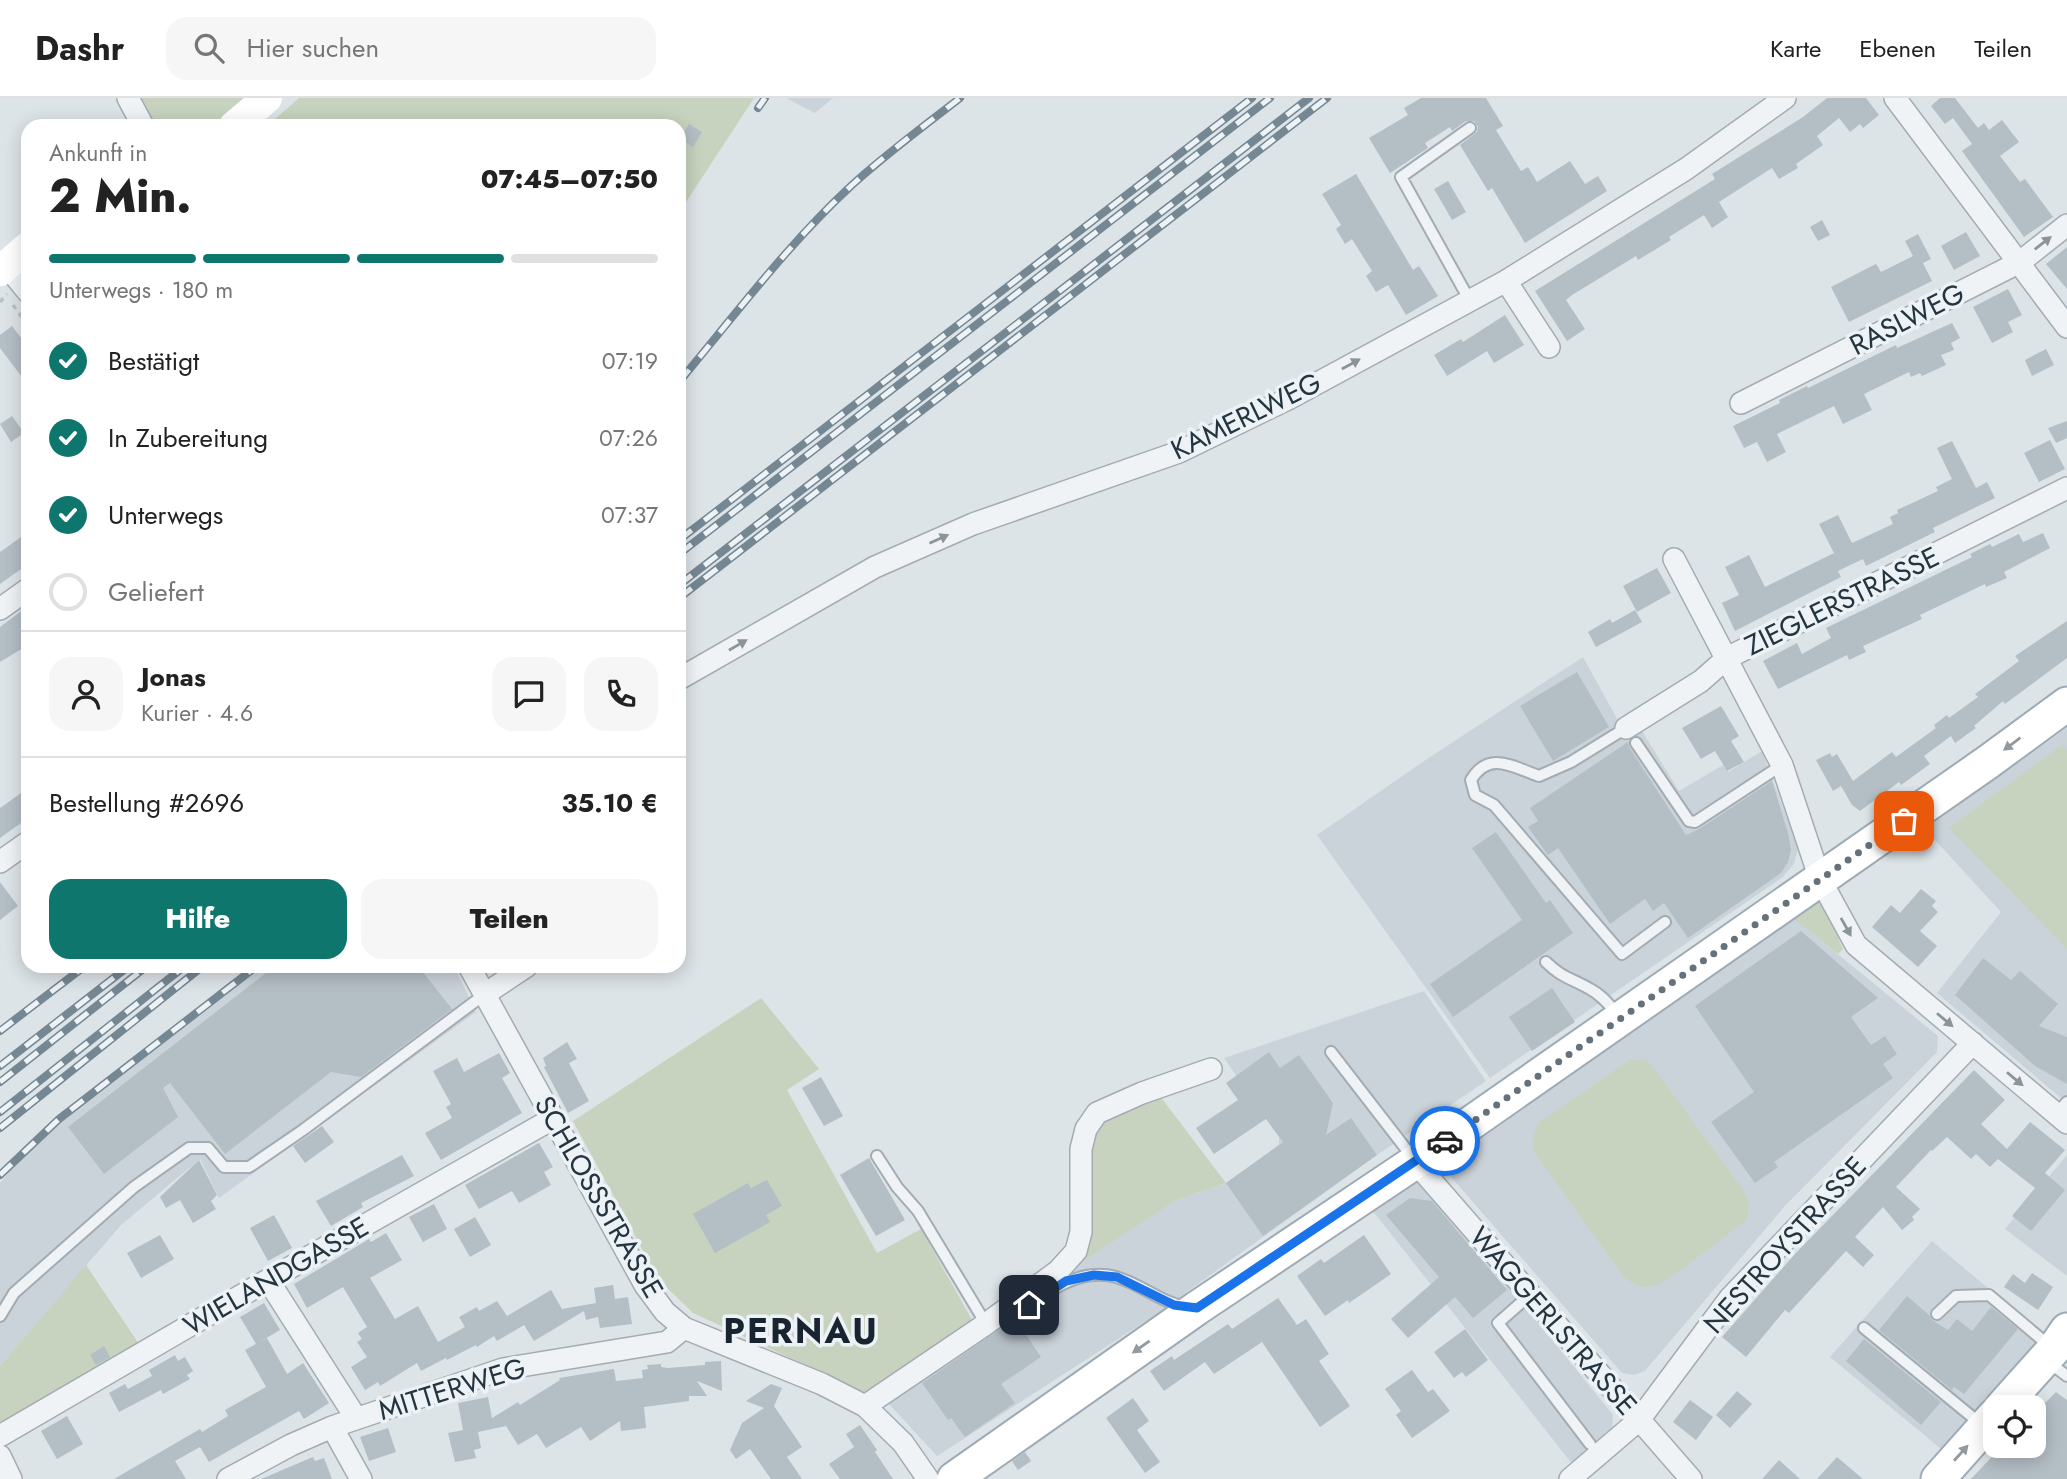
<!DOCTYPE html>
<html lang="de">
<meta charset="utf-8">
<style>
body{margin:0;font-family:Jost,sans-serif;background:#f6f6f6;color:#222;height:100vh;display:flex;flex-direction:column;font-size:26px;white-space:nowrap}
*{box-sizing:border-box;margin:0}
p{font-size:23px;color:#767676}
.icon{flex:none;width:38px;height:38px;fill:none;stroke:currentColor;stroke-width:2;stroke-linecap:round;stroke-linejoin:round}
.map{position:relative;flex:1;overflow:hidden}
.sheet{position:absolute;left:21px;top:21px;width:665px;height:854px;display:flex;flex-direction:column;background:#fff;border-radius:21px;box-shadow:0 4px 18px #0003}
.sheet>*{flex:none}
.buttons{position:absolute;left:1983px;top:1297px;display:grid;gap:14px}
.buttons a{display:grid;place-items:center;width:63px;height:63px;border-radius:14px;background:#fff;box-shadow:0 4px 18px #0003;font-size:35px}
.pin{position:absolute;display:grid;place-items:center;width:60px;height:60px;color:#fff;margin:-30px;border-radius:14px;box-shadow:0 4px 10px #0006}
.courier{position:absolute;display:grid;place-items:center;width:70px;height:70px;margin:-35px;border:5px solid #1a73e8;border-radius:50%;background:#fff;color:#222;box-shadow:0 2px 9px #0007}
.head em{font-style:normal;font-weight:800}
.head div{display:flex;flex-direction:column-reverse}
.head{display:flex;align-items:center;justify-content:space-between;height:119px;padding:0 28px}
h1{font-size:46px;font-weight:800;line-height:52px}
.bar{display:grid;grid-template-columns:repeat(4,1fr);gap:10px 7px;align-content:center;height:84px;padding:0 28px}
.bar i{height:9px;border-radius:5px;background:#e0e0e0}
.bar .active{background:#0f766e}
.bar p{grid-column:span 4}
.line{display:flex;align-items:center;gap:18px;padding:0 28px;border-top:2px solid #e0e0e0}
.line div{flex:1}
.round{display:grid;place-items:center;flex:none;width:74px;height:74px;border-radius:21px;background:#f6f6f6}
ol{padding:0 28px;list-style:none}
li{display:flex;align-items:center;gap:21px;height:77px}
li p{margin-inline-start:auto}
li .icon{padding:7px;border-radius:50%;background:#0f766e;color:#fff;stroke-width:4}
li:last-child{color:#767676}
li i{width:38px;height:38px;border:4px solid #e0e0e0;border-radius:50%}
.primary-button{display:flex;gap:14px;margin-top:auto;padding:14px 28px}
.primary-button a{flex:1;height:80px;border-radius:21px;background:#0f766e;color:#fff;font-size:28px;font-weight:800;line-height:80px;text-align:center}
.primary-button a+a{background:#f6f6f6;color:#222}
header{display:flex;align-items:center;gap:42px;box-sizing:border-box;height:98px;padding:0 35px;background:#fff;border-bottom:2px solid #e0e0e0}
header strong{font-size:33px}
nav{display:flex;gap:38px;margin-inline-start:auto;font-size:24px}
.search{width:490px;height:63px;background:#f6f6f6;display:flex;align-items:center;gap:18px;box-sizing:border-box;padding:0 24px;border-radius:21px;color:#767676;font-size:26px}
.map>svg:first-child{display:block}
.built{fill:#cbd3da}
.green{fill:#c7d3be}
.building{fill:#b4bec5}
.lines{fill:none;stroke-linecap:round;stroke-linejoin:round}
.lane-casing{stroke:#a2acb2;stroke-width:14}
.street-casing{stroke:#a2acb2;stroke-width:24}
.primary-casing{stroke:#9cabb5;stroke-width:37}
.path{stroke:#bbc2c7;stroke-width:3.5;stroke-dasharray:5 5;stroke-linecap:butt}
.lane{stroke:#f0f3f6;stroke-width:10}
.street{stroke:#f0f3f6;stroke-width:21}
.secondary{stroke:#fff;stroke-width:30}
.primary{stroke:#fff;stroke-width:33}
.rail-casing{stroke:#758793;stroke-width:8}
.rail{stroke:#ecf2f6;stroke-width:5;stroke-dasharray:16;stroke-linecap:butt}
.oneway{fill:#8a949b}
.oneway2{fill:#929aa0}
.done{stroke:#65727b;stroke-width:7;stroke-dasharray:0 12.6}
.route{stroke:#1a73e8;stroke-width:9}
.labels{text-anchor:middle;dominant-baseline:central;stroke-width:7;stroke-linejoin:round;paint-order:stroke}
.street-label{font-size:28px;fill:#253540;stroke:#ecf2f6}
.district-label{font-size:35px;font-weight:bold;letter-spacing:2px;fill:#182530;stroke:#ecf2f6}
</style>
<header>
<strong>Dashr</strong>
<div class="search"><svg class="icon" aria-label="search" viewBox="0 0 24 24"><circle cx="10" cy="10" r="6"/><path d="M15 15l6 6"/></svg>Hier suchen</div>
<nav><a>Karte</a><a>Ebenen</a><a>Teilen</a></nav>
</header>
<div class="map">
<svg width="2067" height="1381" viewBox="0 0 2067 1381">
<rect width="100%" height="100%" fill="#dde4e8"/>
<path class="built" d="M786 0H833L815 15Z
M1583 559 1620 626 1642 633 1679 693 1723 667 1728 674 1762 653 1798 750 1794 766 1783 779 1490 980 1317 737 1427 661Z
M2067 630V1005L1937 895 2001 814 1925 731Z
M1795 821 1938 938 1937 954 1784 1109 1645 1273 1634 1277 1622 1275 1452 1080 1451 1061Z
M256 868H454L476 914 219 1100 200 1061 121 1127 0 1268V1085L31 1048Z
M1424 893 1486 983 1377 1057 1152 1219 937 1358 887 1304 921 1260 972 1222 1057 1166 1176 1102 1226 1085 1279 1048V1039L1224 960Z
M2067 1057V1178L2005 1131Z
M1421 1080 1613 1317 1612 1333 1573 1367 1372 1112Z
M1932 1143 2045 1238 1941 1351 1830 1259Z"/>
<path class="green" d="M137 0H250L213 28H153Z
M299 0H754L679 115V28H267Z
M2063 646 2067 652V851L1949 730Z
M1808 804 1822 805C1832 819 1835 835 1843 851L1838 856 1788 816Z
M761 900 819 971 787 992 877 1155 921 1131 972 1222 921 1260 866 1295 693 1215 659 1182 573 1023Z
M1631 961 1647 963 1653 969 1744 1093 1749 1106 1747 1122 1667 1182C1650 1191 1639 1192 1624 1179L1535 1055C1532 1043 1532 1034 1540 1024Z
M1150 985 1226 1085 1176 1102 1070 1172 1073 1044 1076 1027 1092 1008Z
M86 1167 139 1246 0 1329V1268Z"/>
<path class="building" d="M1421 0H1486L1503 28 1496 32 1521 73 1528 69 1537 84 1570 63 1585 86 1598 78 1607 93 1525 145 1492 90 1488 93 1460 47 1477 34 1478 29 1474 23H1466L1452 33 1450 29 1425 45 1428 50 1390 75 1369 40 1408 17 1404 10Z
M1827 0H1866L1879 17 1863 30 1860 26 1850 34 1839 20 1817 38 1823 47 1796 66 1798 70 1779 81 1772 70 1719 104 1728 119 1712 130 1704 117 1669 139 1671 142 1638 162 1636 158 1572 197 1566 202 1585 231 1567 243 1535 193 1715 81 1712 76 1803 19Z
M1940 0H1955L1978 30 1984 25 1989 32 2002 22 2019 44 2000 58 2020 84 2025 81 2053 119 2024 139 1962 53 1972 46 1953 20 1945 26 1931 8Z
M689 26 702 34 693 49 680 41Z
M1356 76 1413 172 1419 168 1438 198 1406 217 1388 187 1376 194 1366 178 1372 173 1352 141 1345 146 1336 131 1341 127 1322 96Z
M1448 83 1466 114 1452 122 1434 91Z
M1822 122 1830 137 1818 143 1810 129Z
M1966 134 1980 158 1954 172 1941 148Z
M1918 136 1931 161 1923 165 1932 183 1849 224 1831 189 1876 166 1881 174 1913 158 1905 143Z
M2067 149V191L2046 166Z
M2008 191 2022 217 2008 224 2013 234 1992 245 1973 209Z
M1505 217 1524 247 1494 265 1487 253 1447 278 1434 257 1461 241 1463 244Z
M1952 225 1960 240 1951 245 1954 252 1941 257 1946 267 1922 278 1920 275 1911 279 1909 274 1864 296 1872 312 1843 326 1834 308 1777 336 1786 354 1767 364 1757 344 1744 350 1733 328 1780 305 1779 302 1807 288 1808 290 1896 247 1897 250Z
M12 228 28 249V287L0 250V237Z
M2046 251 2054 267 2032 278 2025 262Z
M12 318 24 335 11 344 0 326Z
M2067 323V340L2056 345 2048 330Z
M2050 342 2065 371 2039 384 2024 355Z
M1952 343 1976 390 1987 384 1995 400 1933 430 1935 434 1866 468 1863 461 1838 473 1841 479 1735 533 1722 505 1739 497 1725 469 1749 457 1765 489 1834 455 1819 426 1838 417 1852 445 1893 426 1890 419 1898 415 1897 412 1938 393 1936 389 1952 381 1937 350Z
M28 434V466L0 486V454Z
M2043 435 2050 450 2004 474 2007 480 1986 489 1985 486 1920 517 1922 521 1863 548 1866 554 1849 562 1847 557 1778 591 1763 563 1797 545 1802 556 1831 540 1826 530 1972 459 1970 456 1990 446 1992 449 2019 436 2023 444Z
M1657 470 1671 495 1637 514 1623 488Z
M28 508V547L0 564V529Z
M1635 512 1642 524 1596 549 1588 534 1610 521 1612 525Z
M2067 523V560L2005 606 2003 603 1974 628 1976 630 1955 645 1951 638 1924 658 1930 666 1901 687 1899 684 1860 713 1852 707 1841 688 1833 693 1816 662 1830 655 1832 659 1837 656 1853 683 1892 654 1896 659 1936 630 1934 627 1947 617 1949 620 1978 599 1975 596 2019 563 2015 558Z
M1577 574 1609 629 1553 663 1520 608Z
M1721 608 1739 638 1731 643 1744 664 1727 673 1715 653 1701 661 1682 630Z
M1628 644 1629 649 1686 737 1699 731 1772 683 1789 739 1791 752 1788 764 1781 775 1688 840 1664 805 1653 813 1645 801 1610 826 1558 750 1548 757 1528 729 1538 723 1530 710Z
M28 690V720L0 740V710Z
M1496 734 1546 805 1550 802 1573 835 1453 919 1430 886 1522 822 1472 750Z
M0 784 18 808 0 822Z
M1921 791 1936 803 1932 808 1938 814 1920 833 1937 848 1918 869 1872 829 1891 807 1900 815Z
M1801 833 1878 900 1851 919 1871 947 1885 938 1897 956 1883 966 1893 980 1774 1064 1778 1069 1755 1085 1711 1024 1754 994 1695 908Z
M1983 860 2011 882 2020 873 2058 906 2039 928 2067 939V986L2035 968 1955 897Z
M275 868H418L452 911 361 979 331 974 225 1056 170 985 163 990 178 1019 104 1076 68 1029Z
M1552 890 1575 924 1532 953 1509 919Z
M567 944 577 961 569 965 589 1003 568 1015 544 969 546 968 543 960Z
M1269 954 1280 970 1299 957 1333 1005 1326 1037 1351 1020 1377 1057 1263 1138 1226 1085 1283 1044 1266 1021 1214 1056 1196 1030 1238 1002 1226 985Z
M499 955 510 975 502 980 522 1015 441 1062 425 1035 452 1020 446 1009 451 1006 433 973 457 960 464 974Z
M1974 972 2005 1002 1981 1026 2007 1051 2030 1024 2065 1052 2045 1075 2065 1092 2031 1133 2012 1118 2035 1090 1998 1061 1990 1069 1976 1056 1971 1061 1947 1039 1932 1053 1931 1052 1896 1089 1920 1111 1912 1119 1914 1122 1902 1132 1883 1109 1855 1139 1874 1157 1863 1169 1846 1153 1789 1215 1785 1212 1746 1259 1722 1239 1794 1157Z
M821 979 843 1018 824 1028 802 990Z
M322 1028 334 1044 305 1065 293 1048Z
M539 1045 553 1069 544 1074 551 1087 519 1105 512 1093 479 1111 465 1087Z
M402 1057 414 1078 361 1105 363 1109 331 1128 316 1103Z
M869 1060 905 1122 876 1138 840 1077Z
M199 1062 217 1097 211 1103 216 1111 193 1125 180 1102 166 1110 160 1099Z
M767 1082 782 1108 766 1117 770 1124 715 1155 693 1116 748 1085 751 1090Z
M1410 1100 1432 1103 1507 1192 1473 1220 1455 1199 1408 1240 1391 1221 1439 1179 1386 1117Z
M434 1106 447 1131 423 1144 409 1119Z
M274 1117 292 1150 268 1163 250 1130Z
M475 1119 491 1147 470 1159 454 1131Z
M386 1135 402 1162 370 1180 395 1221 418 1208 438 1244 465 1229 459 1219 477 1209 479 1213 497 1203 507 1218 551 1192 562 1211 596 1205 594 1190 613 1187 615 1201 628 1199 632 1226 600 1230 598 1219 586 1222 584 1213 534 1243 524 1227 497 1243 494 1238 477 1249 476 1247 447 1262 446 1260 421 1273 417 1265 380 1288 378 1284 365 1292 351 1269 367 1259 357 1244 362 1241 358 1235 367 1229 343 1189 307 1210 294 1186 369 1141 371 1144Z
M160 1137 174 1161 141 1180 127 1155Z
M1364 1137 1391 1176 1349 1205 1348 1202 1325 1218 1297 1178 1321 1161 1324 1165Z
M2032 1175 2053 1189 2038 1212 2004 1189 2013 1176 2025 1185Z
M1907 1198 1929 1217 1932 1222 1948 1232 1957 1221 1972 1233 1991 1209 2018 1231 1964 1296 1954 1289 1952 1292 1879 1232Z
M1278 1200 1297 1227 1306 1221 1329 1256 1319 1263 1350 1308 1320 1329 1262 1244 1214 1276 1205 1264 1164 1293 1150 1273 1172 1258 1174 1262 1228 1226 1232 1231Z
M264 1205 280 1232 256 1246 240 1219Z
M1012 1223 1018 1225 1041 1259 1001 1286 1015 1305 965 1339 951 1320 948 1322 922 1285Z
M1465 1231 1488 1262 1466 1279 1462 1274 1454 1280 1434 1254Z
M267 1240 287 1276 303 1265 329 1305 304 1321 299 1313 209 1364 200 1349 175 1363 186 1381H114L200 1331 202 1334 228 1318 225 1312 266 1289 245 1252Z
M1864 1241 1941 1304 1921 1327 1846 1263Z
M104 1248 110 1259 96 1267 90 1257Z
M175 1257 178 1263 185 1259 193 1273 187 1277 190 1281 163 1296 161 1292 119 1314 109 1295 125 1286 128 1291 152 1278 149 1272Z
M721 1263 722 1293 697 1283 707 1298H689V1303L644 1309 646 1330 621 1333 620 1323 590 1343 581 1329 546 1350 537 1336 518 1347 506 1328 478 1334 481 1350 474 1352 476 1360 455 1364 448 1335 463 1332 458 1305 488 1299 492 1320 518 1304 520 1307 560 1282 559 1280 614 1271 616 1283 643 1280 642 1272 648 1271 647 1267 661 1266V1269L668 1270 705 1267V1264Z
M1412 1272 1428 1294 1433 1291 1450 1313 1412 1340 1396 1317 1401 1313 1385 1291Z
M771 1286 782 1290 774 1308 802 1349 787 1359 802 1381H771L750 1351 736 1361 730 1352 742 1325 764 1310 746 1303Z
M1737 1293 1752 1306 1730 1330 1716 1317Z
M2056 1294 2067 1302V1381H1971L2002 1348H2034V1316Z
M1133 1300 1149 1323 1137 1332 1160 1364 1145 1375 1106 1320Z
M1690 1302 1713 1319 1696 1342 1673 1324Z
M67 1318 83 1346 57 1361 41 1333Z
M860 1327 877 1352 875 1354 893 1381H840L829 1366 854 1349 846 1336Z
M388 1330 396 1354 369 1363 360 1339Z
M1025 1354 1031 1363 1018 1372 1012 1363Z
M313 1359 315 1363 324 1360 332 1381H261Z
M1837 1359 1863 1381H1817Z
M1779 1362 1800 1381H1762Z"/>
<g class="lines">
<g class="lane-casing">
<path id="lane" d="M1470 203 1401 79 1470 30
M1626 630 1571 664 1539 678C1513 669 1489 652 1471 682L1475 697 1494 707 1622 856 1665 824
M1636 645 1689 723 1695 724 1782 667
M1546 864C1562 880 1571 880 1590 891 1602 897 1610 908 1619 918
M1331 954 1413 1060
M2056 1016 2067 1004
M877 1058 897 1089 918 1113 986 1226
M1531 1196 1498 1225 1590 1346
M1937 1216 1956 1198 1989 1197 2052 1250
M1017 1217C1045 1195 1078 1169 1116 1179 1141 1186 1161 1205 1187 1209
M0 1218 14 1195 134 1089 189 1050H208L224 1069H249L303 1032 485 896
M1864 1230 1982 1327
M2047 1263 2067 1278"/>
</g>
<g class="street-casing">
<path id="street" d="M128 0 143 28
M1895 0 2067 229
M6 167 28 194
M1506 183 1549 249
M1741 305 2020 164 2067 127
M1674 461 1782 667 1820 781 1856 847 2067 1025
M0 511 28 491
M679 581 875 469 973 426 1179 354 1290 300 1506 183 1686 71 1785 0
M1626 630 1701 583 1727 560 2067 390
M0 764 28 744
M469 868 645 1187 665 1214 684 1230 822 1286 865 1308 903 1345 928 1381
M485 896 527 868
M1415 1064 1691 1381
M268 1182 356 1320
M865 1308 986 1226 1058 1173 1076 1153 1081 1134V1051L1086 1031 1097 1015 1142 995 1211 971
M332 1329 361 1381
M0 1338 268 1182 554 1020
M0 1358 11 1381
M228 1381 291 1347 332 1329 503 1271 667 1244 684 1230
M1570 1381 1639 1322 1730 1200 1973 945"/>
</g>
<g class="primary-casing">
<path id="primary" d="M2002 1309 2054 1251 2067 1232
M954 1381 1197 1210 1415 1064 1988 664 2067 606
M1938 1381 1995 1317"/>
</g>
<path class="path" d="M0 204 7 196
M13 207 28 228"/>
<use href="#lane" class="lane"/>
<use href="#street" class="street"/>
<path class="secondary" d="M234 28 267 0
M0 173 28 149"/>
<use href="#primary" class="primary"/>
<g class="rail-casing">
<path id="rail" d="M758 10 765 0
M679 284C735 217 788 146 852 87 886 56 924 28 960 0
M679 442 1252 0
M679 456 1270 0
M679 487 1309 0
M679 500 1327 0
M0 933 85 868
M0 968 129 868
M0 984 147 868
M0 1014 185 868
M0 1030 203 868
M0 1077 59 1021 257 868"/>
</g>
<use href="#rail" class="rail"/>
</g>
<defs><path id="oneway-solid" d="M-6-.8H1V-3.2L6.5 0L1 3.2V.8H-6Z" transform="scale(1.75)"/></defs>
<g class="oneway">
<use href="#oneway-solid" transform="translate(2043 145) rotate(-38)"/>
<use href="#oneway-solid" transform="translate(1351 266) rotate(-29)"/>
<use href="#oneway-solid" transform="translate(939 441) rotate(-24)"/>
<use href="#oneway-solid" transform="translate(738 547) rotate(-30)"/>
<use href="#oneway-solid" transform="translate(1846 829) rotate(61)"/>
<use href="#oneway-solid" transform="translate(1945 922) rotate(40)"/>
<use href="#oneway-solid" transform="translate(2015 981) rotate(40)"/>
</g>
<g class="oneway2">
<use href="#oneway-solid" transform="translate(2012 646) rotate(143)"/>
<use href="#oneway-solid" transform="translate(1141 1249) rotate(145)"/>
<use href="#oneway-solid" transform="translate(1961 1355) rotate(-48)"/>
</g>
<g class="lines">
<path class="done" d="M1445 1043 1904 723"/>
<path class="route" d="M1029 1207 1066 1183 1094 1177 1117 1179 1174 1207 1197 1210 1445 1043"/>
</g>
<g class="labels">
<g class="street-label">
<text transform="translate(1907 221) rotate(-27)">RASLWEG</text>
<text transform="translate(1246 318) rotate(-26)">KAMERLWEG</text>
<text transform="translate(1842 503) rotate(-26)">ZIEGLERSTRASSE</text>
<text transform="translate(599 1099) rotate(60)">SCHLOSSSTRASSE</text>
<text transform="translate(1785 1147) rotate(-48)">NESTROYSTRASSE</text>
<text transform="translate(276 1178) rotate(-30)">WIELANDGASSE</text>
<text transform="translate(1553 1223) rotate(49)">WAGGERLSTRASSE</text>
<text transform="translate(452 1291) rotate(-17)">MITTERWEG</text>
</g>
<g class="district-label">
<text x="801" y="1233">PERNAU</text>
</g>
</g>
</svg>
<div class="buttons">
<a><svg class="icon" aria-label="locate" viewBox="0 0 24 24"><circle cx="12" cy="12" r="6"/><path d="M12 2v4M12 18v4M2 12h4M18 12h4"/></svg></a>
</div>
<div class="pin" style="left:1904px;top:723px;background:#ea580c"><svg class="icon" aria-label="bag" viewBox="0 0 24 24"><path d="M5 8h14l-1 12H6zM9 8a3 3 0 0 1 6 0"/></svg></div>
<div class="pin" style="left:1029px;top:1207px;background:#1f2937"><svg class="icon" aria-label="home" viewBox="0 0 24 24"><path d="M3 11l9-7 9 7M6 9v11h12V9"/></svg></div>
<div class="courier" style="left:1445px;top:1043px"><svg class="icon" aria-label="car" viewBox="0 0 24 24"><path d="M5 17H2v-5l4-1 3-4h7l3 4 3 1v5h-3M9 17h6M6 11h13"/><circle cx="7" cy="17" r="2"/><circle cx="17" cy="17" r="2"/></svg></div>
<section class="sheet">
<div class="head"><div><h1>2 Min.</h1><p>Ankunft in</p></div><em>07:45–07:50</em></div>
<div class="bar"><i class="active"></i><i class="active"></i><i class="active"></i><i></i><p>Unterwegs · 180 m</p></div>
<ol>
<li><svg class="icon" aria-label="check" viewBox="0 0 24 24"><path d="M5 12l5 5 9-10"/></svg>Bestätigt<p>07:19</p></li>
<li><svg class="icon" aria-label="check" viewBox="0 0 24 24"><path d="M5 12l5 5 9-10"/></svg>In Zubereitung<p>07:26</p></li>
<li><svg class="icon" aria-label="check" viewBox="0 0 24 24"><path d="M5 12l5 5 9-10"/></svg>Unterwegs<p>07:37</p></li>
<li><i></i>Geliefert</li>
</ol>
<div class="line" style="height:126px"><a class="round"><svg class="icon" aria-label="person" viewBox="0 0 24 24"><circle cx="12" cy="8" r="4"/><path d="M4 21q1-7 8-7t8 7"/></svg></a><div><b>Jonas</b><p>Kurier · 4.6</p></div><a class="round"><svg class="icon" aria-label="chat" viewBox="0 0 24 24"><path d="M4 5h16v11H9l-5 4z"/></svg></a><a class="round"><svg class="icon" aria-label="phone" viewBox="0 0 24 24"><path d="M5 4h4l2 5-3 2q2 4 5 5l2-3 5 2v4C11 20 4 13 5 4z"/></svg></a></div>
<div class="line" style="height:91px"><div>Bestellung #2696</div><b>35.10 €</b></div>
<div class="primary-button"><a>Hilfe</a><a>Teilen</a></div>
</section>
</div>
